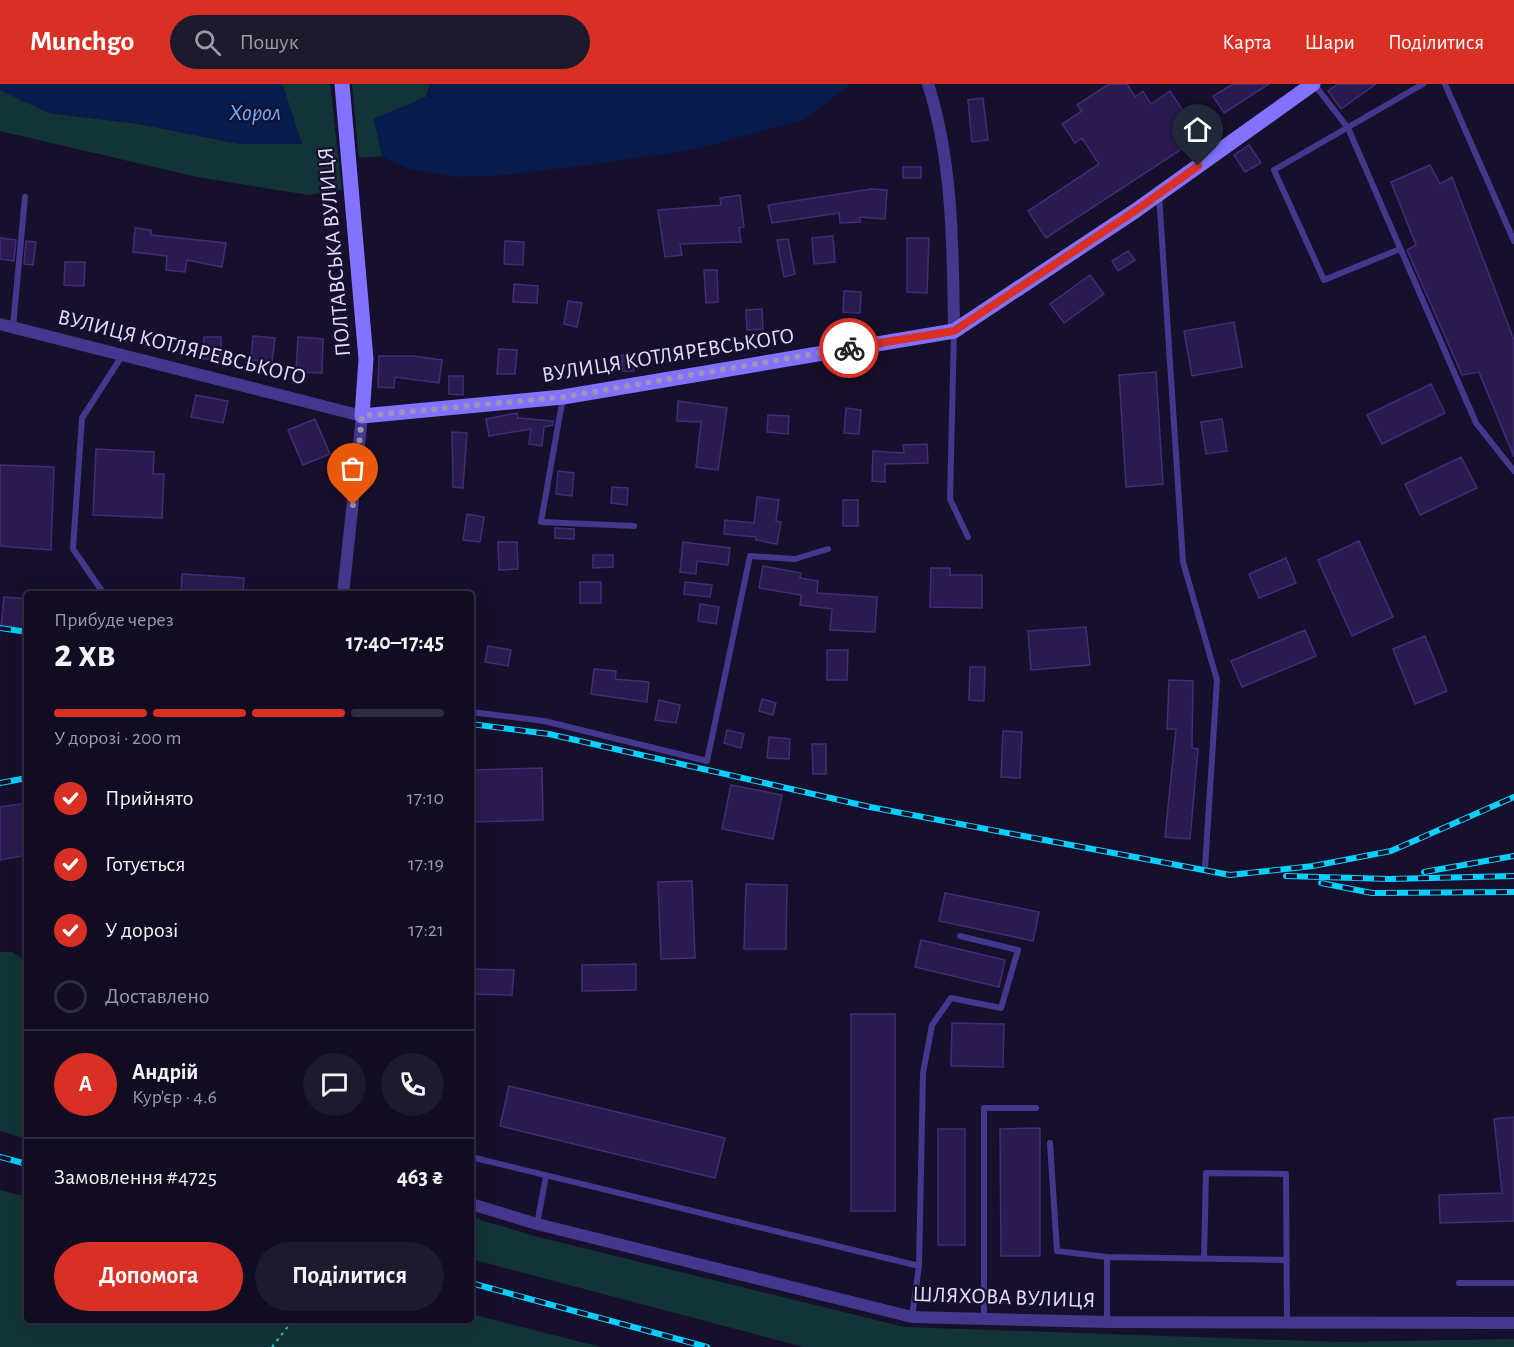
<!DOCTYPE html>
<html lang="uk">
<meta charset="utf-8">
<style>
body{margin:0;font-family:"Alegreya Sans",sans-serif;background:#1e1a2e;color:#f1f3f6;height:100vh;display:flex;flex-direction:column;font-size:22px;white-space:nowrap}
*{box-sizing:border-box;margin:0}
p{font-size:20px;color:#9c9ba5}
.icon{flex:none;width:33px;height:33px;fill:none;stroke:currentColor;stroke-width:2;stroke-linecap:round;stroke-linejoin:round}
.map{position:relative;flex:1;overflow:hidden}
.side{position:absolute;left:24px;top:507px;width:450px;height:732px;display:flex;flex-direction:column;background:#110c21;border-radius:6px;box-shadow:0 6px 24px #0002,0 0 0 2px #302c3f}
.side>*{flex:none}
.pin{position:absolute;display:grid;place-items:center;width:51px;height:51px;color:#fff;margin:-62px -26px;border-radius:50% 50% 50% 0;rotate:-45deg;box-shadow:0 0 6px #0007}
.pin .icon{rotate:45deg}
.courier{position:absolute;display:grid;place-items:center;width:60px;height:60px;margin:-30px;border:4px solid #d93025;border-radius:50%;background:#fff;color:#222;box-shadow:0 2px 8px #0007}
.head em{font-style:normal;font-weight:600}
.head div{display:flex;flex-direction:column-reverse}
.head{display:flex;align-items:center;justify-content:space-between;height:102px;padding:0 30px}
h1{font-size:39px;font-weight:600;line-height:45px}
.bar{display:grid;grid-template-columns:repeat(4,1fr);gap:9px 6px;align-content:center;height:72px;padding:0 30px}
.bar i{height:8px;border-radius:4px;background:#302c3f}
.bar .current{background:#d93025}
.bar p{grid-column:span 4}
.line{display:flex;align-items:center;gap:15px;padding:0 30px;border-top:2px solid #302c3f}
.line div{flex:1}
.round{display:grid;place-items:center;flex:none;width:63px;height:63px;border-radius:32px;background:#1e1a2e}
ol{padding:0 30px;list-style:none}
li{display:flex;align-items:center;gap:18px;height:66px}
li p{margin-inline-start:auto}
li .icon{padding:6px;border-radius:50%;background:#d93025;color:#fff;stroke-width:4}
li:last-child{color:#9c9ba5}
li i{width:33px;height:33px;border:3px solid #302c3f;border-radius:50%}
.cta{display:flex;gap:12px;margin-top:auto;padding:12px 30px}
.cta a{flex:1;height:69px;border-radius:36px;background:#d93025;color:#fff;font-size:24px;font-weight:600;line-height:69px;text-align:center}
.cta a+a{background:#1e1a2e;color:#f1f3f6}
header{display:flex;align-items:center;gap:36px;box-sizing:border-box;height:84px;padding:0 30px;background:#d93025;color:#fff}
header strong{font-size:28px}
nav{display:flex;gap:33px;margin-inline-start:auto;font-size:21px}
.search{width:420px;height:54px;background:#1e1a2e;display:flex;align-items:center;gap:15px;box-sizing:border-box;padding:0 21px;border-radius:33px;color:#9c9ba5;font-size:22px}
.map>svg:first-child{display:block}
.green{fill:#123436}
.water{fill:#081b4d}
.building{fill:#2a1b4e;stroke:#432b7b;stroke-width:1.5}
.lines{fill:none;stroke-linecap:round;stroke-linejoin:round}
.path{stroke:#29bfc4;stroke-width:2;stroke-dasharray:3 4.5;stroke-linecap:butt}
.lane{stroke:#43388d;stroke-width:6}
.street{stroke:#43388d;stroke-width:12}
.secondary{stroke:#8272ff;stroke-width:15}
.rail-casing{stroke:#07cfff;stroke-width:6}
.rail{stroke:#17102c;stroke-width:4;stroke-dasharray:11;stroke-linecap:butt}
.done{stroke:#9b94b5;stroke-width:6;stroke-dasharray:0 10.8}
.route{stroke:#d93025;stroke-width:8}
.labels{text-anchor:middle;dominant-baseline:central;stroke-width:4.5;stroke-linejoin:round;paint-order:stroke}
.street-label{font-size:22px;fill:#e2dbff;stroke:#17102c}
.water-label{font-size:24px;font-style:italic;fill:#69abff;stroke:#17102c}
</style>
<header>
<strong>Munchgo</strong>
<div class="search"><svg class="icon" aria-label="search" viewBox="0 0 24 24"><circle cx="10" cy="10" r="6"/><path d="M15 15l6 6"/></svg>Пошук</div>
<nav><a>Карта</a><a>Шари</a><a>Поділитися</a></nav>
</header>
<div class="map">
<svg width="1514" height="1263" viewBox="0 0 1514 1263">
<rect width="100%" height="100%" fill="#17102c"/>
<path class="green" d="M279 0H330L342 105 309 111 197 93 0 47V6L49 29 301 60 283 2Z
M352 0H430L426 13 374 35 382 72 359 74Z
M0 868H12L27 877V1055L0 1047Z
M0 1106 27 1113V1236H471V1230L601 1263H0Z
M471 1133 534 1152 904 1243 1339 1258 1514 1255V1263H804L471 1175Z"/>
<path class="water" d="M0 0H279L283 2 302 60H238L133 39 49 29 0 6Z
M430 0H852L803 36 696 65 589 81 506 91 458 93 409 85 382 72 374 35 426 13Z"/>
<path class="building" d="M1109 0H1127L1135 13 1143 7 1151 20 1170 7 1200 53 1046 154 1028 127 1099 80 1082 54 1075 59 1062 40 1082 27 1077 21Z
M1233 0H1269L1224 29 1213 12Z
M1338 0H1376L1341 25 1328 7Z
M983 14 988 56 972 58 968 16Z
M1249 61 1261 79 1245 88 1234 71Z
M1430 81 1440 100 1452 93 1514 256V373L1479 288 1462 291 1407 166 1416 161 1391 98Z
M903 83H921V94H903Z
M871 105 887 106 885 135 860 133V138L840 139 839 129 772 139 768 121Z
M740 111 744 143 739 144 741 158 680 160 682 171 665 173 658 126 721 121 720 114Z
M135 144 151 146V151L226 159 222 183 187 176 185 188 166 186 167 172 133 168Z
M833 152 835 178 814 180 812 154Z
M0 154 16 156 14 177 0 175Z
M907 154H929L927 209 907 208Z
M788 155 795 190 784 193 777 156Z
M26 157 36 158 33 181 24 180Z
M505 157 524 158 523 181 504 180Z
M1128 167 1135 176 1118 187 1112 177Z
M65 178H85L84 202 64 201Z
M704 186H717L718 218 706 219Z
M1090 191 1104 210 1064 239 1050 220Z
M514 200 538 202 537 219 513 218Z
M844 207 861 208 860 229 843 228Z
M568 217 582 219 577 243 564 240Z
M762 225 763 245 747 246 746 226Z
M1234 238 1242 283 1192 292 1184 247Z
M253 252 275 254 272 278 251 276Z
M204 253H221V275H203Z
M298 253 323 255 322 289 296 288Z
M499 265 517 266 515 290H497Z
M622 271H634V287H622Z
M379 272H413L442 276 439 299 395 293 394 304 378 303Z
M1156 288 1163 400 1126 403 1119 291Z
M449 292H463V311L449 310Z
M1431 300 1445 329 1382 360 1367 331Z
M196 311 228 317 223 339 191 333Z
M678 317 727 324 718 386 696 383 701 338 677 337Z
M846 324 861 326 859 350 844 349Z
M517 329 518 334 553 337V341L544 343 542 362 529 360 531 345 489 352 486 335Z
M768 331 789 332 788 350 767 348Z
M315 335 330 370 303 381 288 346Z
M1222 335 1227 367 1206 370 1201 338Z
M452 348 467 349 463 404 453 403Z
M927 360 928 379 885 380V398L872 397 873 367 904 369 903 361Z
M96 365 154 368 153 390H164L162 434 93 431Z
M1461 373 1477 404 1420 431 1405 400Z
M0 381 54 383 51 466 0 462Z
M558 387 574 389 572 412 556 410Z
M612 403 628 404 627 421 611 419Z
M757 413 779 416 776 437 781 438 777 460 756 456V453L724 450 725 436 754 439Z
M843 416H858V442H843Z
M467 430 484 433 480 458 463 456Z
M555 444 574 445V455L555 454Z
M1359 457 1393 533 1352 552 1318 476Z
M498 458H517L518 485 499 486Z
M683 458 730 464 728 481 697 477 696 490 680 488Z
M593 471H613V483L593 484Z
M1286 474 1296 499 1259 514 1249 490Z
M763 482 801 489 800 494 818 497 817 509 877 513 875 548 830 546 832 525 800 521 801 511 759 504Z
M931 484H950V491H982V524L930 523Z
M182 490 244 494 243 510H181Z
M580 498H601V519H580Z
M685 498 712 501 710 513 684 510Z
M4 513 27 515V545L1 543Z
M700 520 719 523 716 540 698 537Z
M1086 543 1090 581 1031 586 1028 547Z
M1305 546 1316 572 1242 603 1231 577Z
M1425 552 1447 607 1415 620 1393 565Z
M488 562 511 566 508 582 485 578Z
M827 566H848L847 596H827Z
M970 583H985L984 617 969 616Z
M594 585 616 587 615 595 649 598 647 618 591 610Z
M1169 596 1193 597 1192 664 1198 665 1190 755 1165 753 1176 645H1167Z
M762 615 776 619 773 631 759 627Z
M659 616 680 621 676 639 655 636Z
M727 646 744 650 741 664 724 659Z
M1003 647 1022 648 1020 694 1001 693Z
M769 653 790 655 789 675 767 674Z
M812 660H826V690H813Z
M542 684 543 736 471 738V686Z
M731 701 782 711 773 755 722 745Z
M27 719V771L0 776V723Z
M692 797 695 874 661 875 658 798Z
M746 800 787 801 786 865H744Z
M945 809 1039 828 1033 857 939 837Z
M921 856 1005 876 999 903 915 883Z
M636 880V906L582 907V881Z
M471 885 514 886 512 911 471 910Z
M851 930H895V1127H851Z
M952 939 1004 940 1003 983 951 982Z
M509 1002 725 1054 715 1094 500 1042Z
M1514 1033V1137L1440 1139 1439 1111 1502 1109 1494 1035Z
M1040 1044V1172H1001L1000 1045Z
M938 1045H965V1161H938Z"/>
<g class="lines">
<path class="path" d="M272 1263 293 1236"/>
<path class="lane" d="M1314 0 1348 44 1476 339 1514 387
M1445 0 1514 157
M1159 110 1183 478 1217 596 1205 784
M1400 165 1324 196 1274 86 1423 0
M13 243 25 113
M954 247 950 415 968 453
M563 313 541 438 634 442
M104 510 73 465 82 334 122 272
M471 628 544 637 707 677 750 472 795 475 828 465
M1050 1059 1057 1167 1107 1173 1287 1176
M471 1073 919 1182
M537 1140 546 1092
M1204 1175 1206 1089 1286 1090 1287 1238
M1459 1199H1514
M912 1233 919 1182 923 989 932 941 951 914 1001 924 1018 866 960 852
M984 1234V1024H1036
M1107 1238V1173"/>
<path class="street" d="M928 0C953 77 953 167 954 247
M0 240 362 332 343 510
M471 1120 537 1140 912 1233 1107 1238 1514 1239"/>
<path class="secondary" d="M342 0 366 275 362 332 563 313 954 247 1135 127 1313 0"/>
<g class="rail-casing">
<path id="rail" d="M0 544 27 548
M471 640 549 650 870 723 1230 791 1313 782 1391 767 1514 713
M0 699 27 694
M1424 788 1514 772
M1286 792 1389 795 1514 792
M1321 799 1372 809 1514 808
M0 1073 27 1080
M471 1199 707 1263"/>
</g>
<use href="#rail" class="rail"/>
</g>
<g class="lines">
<path class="done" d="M353 421 362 332 563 313 849 264"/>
<path class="route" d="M849 264 954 247 1135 127 1198 82"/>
</g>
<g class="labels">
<g class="street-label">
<text transform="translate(334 168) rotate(-95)">ПОЛТАВСЬКА ВУЛИЦЯ</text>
<text transform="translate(182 263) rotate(14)">ВУЛИЦЯ КОТЛЯРЕВСЬКОГО</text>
<text transform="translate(668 271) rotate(-9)">ВУЛИЦЯ КОТЛЯРЕВСЬКОГО</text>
<text transform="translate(1004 1213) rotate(2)">ШЛЯХОВА ВУЛИЦЯ</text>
</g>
<g class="water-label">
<text x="255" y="29">Хорол</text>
</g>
</g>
</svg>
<div class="pin" style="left:353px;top:421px;background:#ea580c"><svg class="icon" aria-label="bag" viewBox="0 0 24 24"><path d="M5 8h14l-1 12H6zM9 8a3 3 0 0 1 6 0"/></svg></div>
<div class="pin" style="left:1198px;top:82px;background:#1f2937"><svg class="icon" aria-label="home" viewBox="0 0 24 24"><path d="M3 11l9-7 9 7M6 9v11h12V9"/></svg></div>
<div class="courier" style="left:849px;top:264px"><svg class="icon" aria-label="bike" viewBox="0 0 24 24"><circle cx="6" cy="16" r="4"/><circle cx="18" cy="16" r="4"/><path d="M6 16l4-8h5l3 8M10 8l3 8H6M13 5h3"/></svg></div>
<section class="side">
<div class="head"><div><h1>2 хв</h1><p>Прибуде через</p></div><em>17:40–17:45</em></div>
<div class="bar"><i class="current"></i><i class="current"></i><i class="current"></i><i></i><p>У дорозі · 200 m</p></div>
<ol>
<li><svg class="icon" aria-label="check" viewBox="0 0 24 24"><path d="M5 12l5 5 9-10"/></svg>Прийнято<p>17:10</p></li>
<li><svg class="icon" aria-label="check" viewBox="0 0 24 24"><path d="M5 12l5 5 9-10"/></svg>Готується<p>17:19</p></li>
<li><svg class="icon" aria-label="check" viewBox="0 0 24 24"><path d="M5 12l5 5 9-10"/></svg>У дорозі<p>17:21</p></li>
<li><i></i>Доставлено</li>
</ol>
<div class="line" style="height:108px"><b class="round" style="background:#d93025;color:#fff">А</b><div><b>Андрій</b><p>Кур’єр · 4.6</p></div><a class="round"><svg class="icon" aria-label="chat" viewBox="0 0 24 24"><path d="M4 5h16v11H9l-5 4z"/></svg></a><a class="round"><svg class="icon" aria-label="phone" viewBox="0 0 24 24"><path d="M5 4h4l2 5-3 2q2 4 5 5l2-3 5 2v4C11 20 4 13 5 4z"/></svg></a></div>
<div class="line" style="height:78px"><div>Замовлення #4725</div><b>463 ₴</b></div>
<div class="cta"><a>Допомога</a><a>Поділитися</a></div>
</section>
</div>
